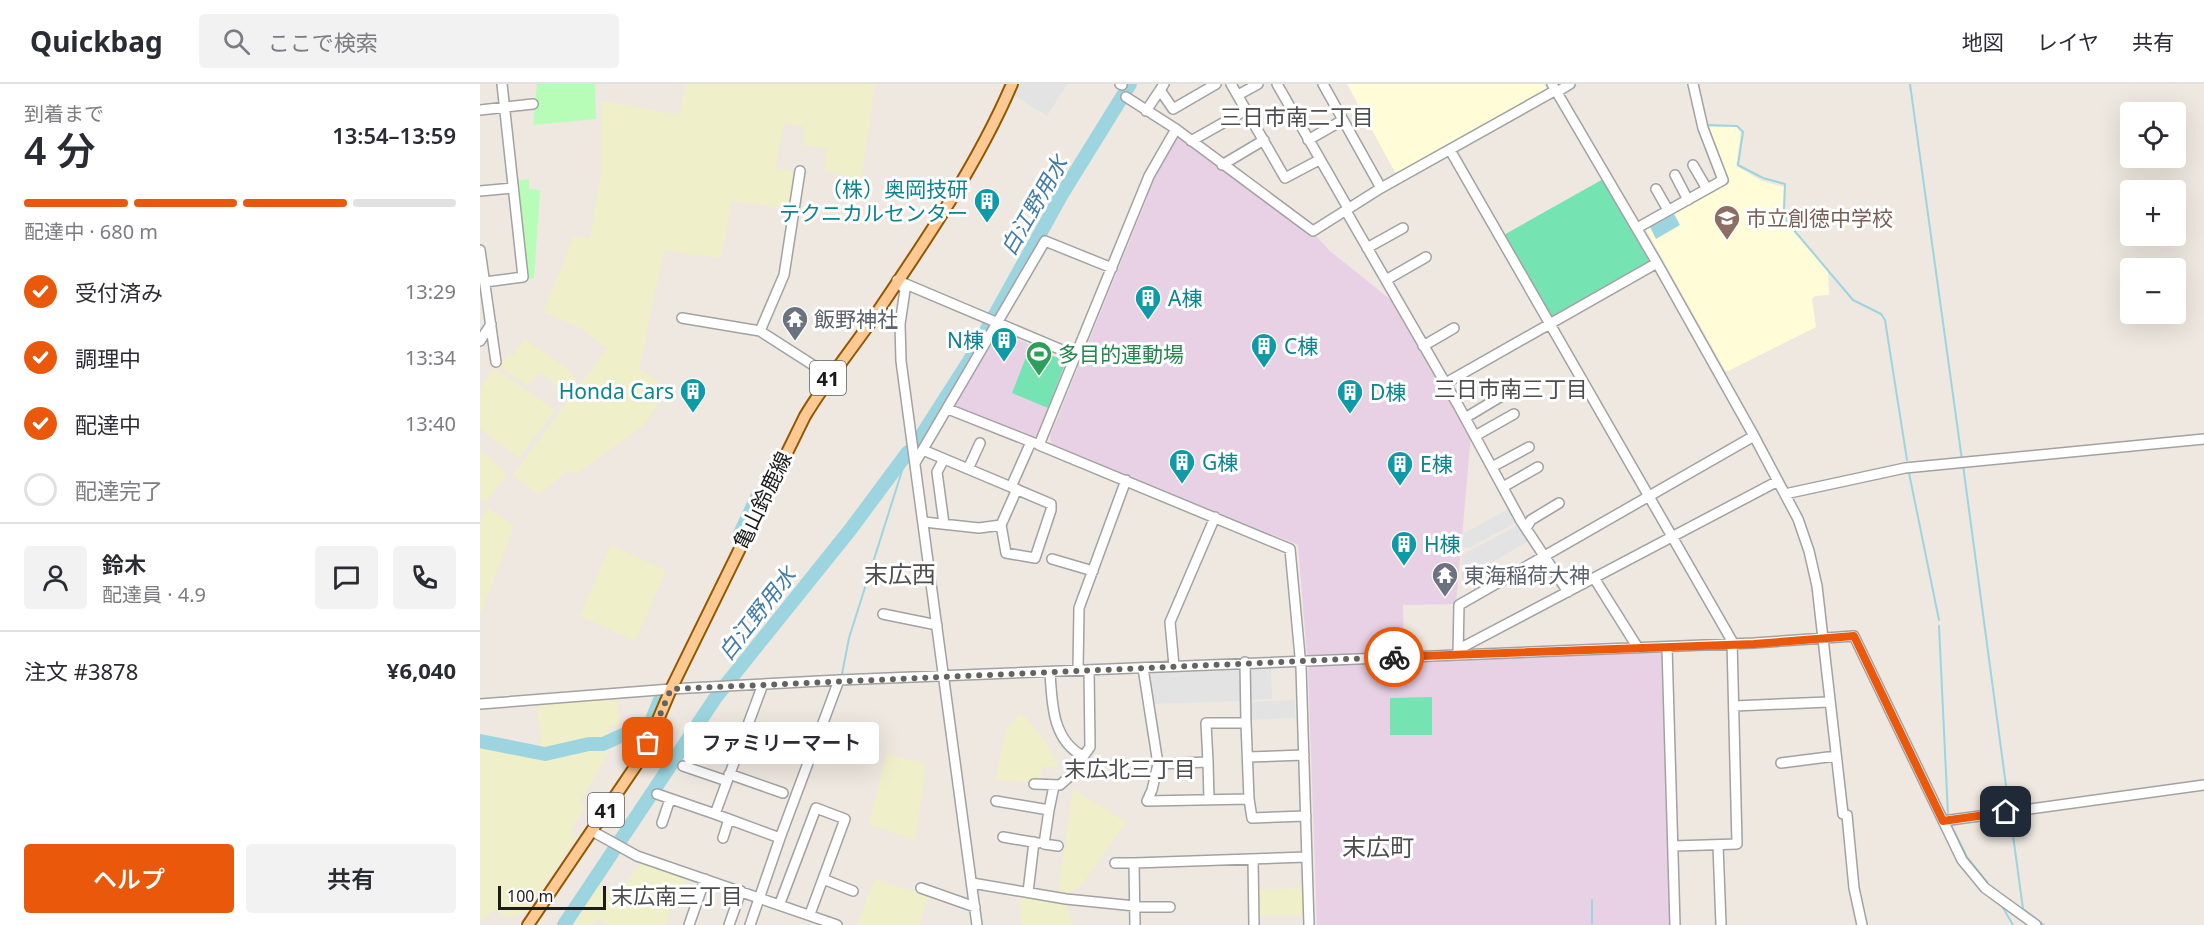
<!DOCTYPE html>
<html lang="ja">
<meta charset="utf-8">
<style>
body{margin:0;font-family:"Noto Sans","Noto Sans JP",sans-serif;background:#f2f2f3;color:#2b2b33;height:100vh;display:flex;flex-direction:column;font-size:22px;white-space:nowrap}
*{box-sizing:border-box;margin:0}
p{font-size:20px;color:#7c7c81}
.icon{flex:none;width:33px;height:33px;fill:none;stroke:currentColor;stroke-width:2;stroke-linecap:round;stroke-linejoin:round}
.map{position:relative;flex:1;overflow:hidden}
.sheet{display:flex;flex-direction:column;background:#fff;width:480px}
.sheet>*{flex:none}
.tools{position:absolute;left:1640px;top:18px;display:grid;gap:12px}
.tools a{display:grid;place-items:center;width:66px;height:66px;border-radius:6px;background:#fff;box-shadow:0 6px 24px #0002;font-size:30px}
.scale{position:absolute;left:18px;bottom:15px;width:108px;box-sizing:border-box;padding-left:6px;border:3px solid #1b1b1b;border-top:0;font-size:16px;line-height:21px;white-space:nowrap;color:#1b1b1b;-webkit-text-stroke:4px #fff;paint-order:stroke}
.pin{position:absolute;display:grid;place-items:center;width:51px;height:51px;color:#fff;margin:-26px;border-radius:12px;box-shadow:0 3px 9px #0006}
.courier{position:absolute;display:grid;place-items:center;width:60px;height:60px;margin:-30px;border:4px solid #ea580c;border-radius:50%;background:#fff;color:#222;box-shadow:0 2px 8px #0007}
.bubble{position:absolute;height:42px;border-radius:6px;background:#fff;box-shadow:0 6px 24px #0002;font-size:20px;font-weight:600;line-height:42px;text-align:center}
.headline em{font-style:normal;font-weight:600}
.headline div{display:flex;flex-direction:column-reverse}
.headline{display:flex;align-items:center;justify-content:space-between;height:102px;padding:0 24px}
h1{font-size:39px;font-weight:600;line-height:45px}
.bar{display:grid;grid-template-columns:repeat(4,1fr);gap:9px 6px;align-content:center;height:72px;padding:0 24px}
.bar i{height:8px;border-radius:4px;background:#e1e1e2}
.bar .current{background:#ea580c}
.bar p{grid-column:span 4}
.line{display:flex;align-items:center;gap:15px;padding:0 24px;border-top:2px solid #e1e1e2}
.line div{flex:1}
.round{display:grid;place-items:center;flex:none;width:63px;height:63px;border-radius:6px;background:#f2f2f3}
ol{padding:0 24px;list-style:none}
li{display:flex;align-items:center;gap:18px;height:66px}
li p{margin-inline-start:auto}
li .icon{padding:6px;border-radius:50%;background:#ea580c;color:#fff;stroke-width:4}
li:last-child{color:#7c7c81}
li i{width:33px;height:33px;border:3px solid #e1e1e2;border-radius:50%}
.button{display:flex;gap:12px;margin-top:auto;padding:12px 24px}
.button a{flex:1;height:69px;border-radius:6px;background:#ea580c;color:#fff;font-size:24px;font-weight:600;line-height:69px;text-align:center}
.button a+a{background:#f2f2f3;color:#2b2b33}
header{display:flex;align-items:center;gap:36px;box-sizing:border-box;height:84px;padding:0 30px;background:#fff;border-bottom:2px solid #e1e1e2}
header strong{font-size:28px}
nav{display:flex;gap:33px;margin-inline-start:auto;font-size:21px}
.search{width:420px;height:54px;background:#f2f2f3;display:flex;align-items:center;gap:15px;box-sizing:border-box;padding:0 21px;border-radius:6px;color:#7c7c81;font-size:22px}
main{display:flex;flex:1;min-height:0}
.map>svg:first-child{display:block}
.industrial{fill:#e8d1e5}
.education{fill:#fffcd7}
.farmland{fill:#efefc9}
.park{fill:#b7fdb8}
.pitch{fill:#76e4b2}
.parking{fill:#e3e3e3}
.water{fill:#9cd5e0}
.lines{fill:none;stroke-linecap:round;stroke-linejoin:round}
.stream{stroke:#9cd5e0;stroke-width:2}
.river{stroke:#9cd5e0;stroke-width:14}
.minor-casing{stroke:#a2a2a2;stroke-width:12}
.major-casing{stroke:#925800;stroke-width:14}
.minor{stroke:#fff;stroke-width:9}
.major{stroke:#ffc993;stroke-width:10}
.done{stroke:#656360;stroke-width:6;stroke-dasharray:0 10.8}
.route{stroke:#ea580c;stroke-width:8}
.labels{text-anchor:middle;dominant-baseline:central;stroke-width:6;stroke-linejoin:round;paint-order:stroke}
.shield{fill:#fff;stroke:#5f5f5f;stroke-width:1.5}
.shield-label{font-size:20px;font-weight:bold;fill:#1b1b1b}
.culture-label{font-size:21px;fill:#0d838f;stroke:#fff;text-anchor:start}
.education-label{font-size:21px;fill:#785e54;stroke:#fff;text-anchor:start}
.worship-label{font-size:21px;fill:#5b616d;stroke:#fff;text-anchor:start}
.leisure-label{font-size:21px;fill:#27864d;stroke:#fff;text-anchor:start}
.street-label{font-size:21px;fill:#1b1b1b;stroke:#fff}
.neighbourhood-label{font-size:22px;fill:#4e4e4e;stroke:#fff}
.water-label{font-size:22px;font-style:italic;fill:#407ba9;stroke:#fff}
.quarter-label{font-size:24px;fill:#4e4e4e;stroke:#fff}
</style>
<header>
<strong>Quickbag</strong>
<div class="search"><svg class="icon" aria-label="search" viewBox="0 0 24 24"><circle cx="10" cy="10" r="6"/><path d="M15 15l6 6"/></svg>ここで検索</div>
<nav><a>地図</a><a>レイヤ</a><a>共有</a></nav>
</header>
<main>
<section class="sheet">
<div class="headline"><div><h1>4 分</h1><p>到着まで</p></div><em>13:54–13:59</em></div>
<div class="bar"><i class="current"></i><i class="current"></i><i class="current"></i><i></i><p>配達中 · 680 m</p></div>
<ol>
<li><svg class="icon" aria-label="check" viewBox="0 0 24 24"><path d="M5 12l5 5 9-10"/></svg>受付済み<p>13:29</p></li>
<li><svg class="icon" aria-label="check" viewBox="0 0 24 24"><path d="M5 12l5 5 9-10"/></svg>調理中<p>13:34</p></li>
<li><svg class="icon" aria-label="check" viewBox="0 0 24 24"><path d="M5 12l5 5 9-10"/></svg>配達中<p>13:40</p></li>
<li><i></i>配達完了</li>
</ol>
<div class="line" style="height:108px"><a class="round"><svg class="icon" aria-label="person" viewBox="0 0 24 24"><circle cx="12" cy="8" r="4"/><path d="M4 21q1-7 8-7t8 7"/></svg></a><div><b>鈴木</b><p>配達員 · 4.9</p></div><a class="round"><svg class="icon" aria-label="chat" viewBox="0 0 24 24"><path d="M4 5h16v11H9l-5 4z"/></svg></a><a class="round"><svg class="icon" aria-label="phone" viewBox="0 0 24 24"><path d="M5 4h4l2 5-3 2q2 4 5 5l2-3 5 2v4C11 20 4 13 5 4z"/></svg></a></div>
<div class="line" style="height:78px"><div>注文 #3878</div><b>¥6,040</b></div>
<div class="button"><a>ヘルプ</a><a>共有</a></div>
</section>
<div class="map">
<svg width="1724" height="841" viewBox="0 0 1724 841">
<rect width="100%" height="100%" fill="#eee8e0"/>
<path class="industrial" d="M697 53 835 151 850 167 916 220 991 351 976 520 923 521 924 569 827 571 818 461 572 361 570 352 666 117 671 96Z
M520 247 587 278 557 353 554 355 477 324 475 319Z
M1179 566 1184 571 1192 841H837L828 584 832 580Z"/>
<path class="education" d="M867 0H1064L1066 4 1065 8 917 92Z
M1226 43H1257L1261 48 1256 82 1282 97 1304 103 1302 133 1348 187 1349 211 1335 212 1332 215 1336 243 1248 287 1245 286 1164 142 1246 97Z"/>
<path class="farmland" d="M206 0H395L381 97 344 86 347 65 323 61 325 43 304 39 295 84 316 88 311 125 252 117 241 174 184 166 159 285 188 304 163 342 96 390 89 386 58 411 33 391 127 264 100 244 63 228 94 152 110 154 121 89V17L200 31Z
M44 255 84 282 97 296 87 310 59 288 48 302 20 283 28 269 33 272Z
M14 284 75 326 39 374 0 345V304Z
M0 365 27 390 5 419 0 415Z
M8 424 34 442 0 531V436Z
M131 461 186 487 155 557 100 532Z
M136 612 139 640 129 643 128 668 100 719 105 723 91 747 97 752 47 827 28 834 15 826 0 837V660L56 671 61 658 57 620Z
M540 629 547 634 568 662 578 683H561V695L555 698 515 696 526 647Z
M407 670 443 679 445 692 435 756 389 740Z
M593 705 646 738 601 802 586 810H578Z
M161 778 208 793 195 814 185 841H130L117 834 112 841H99L91 837 114 800 131 811 139 810Z
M395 795 448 813 439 841H377Z
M824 804 825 831 776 832 775 806Z
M539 810 586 819 593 841H541Z"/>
<path class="park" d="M57 0H115L116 35 53 41Z
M49 95V105L60 106 54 194 45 195 35 97Z"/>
<path class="pitch" d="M1125 94 1173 178 1070 237 1022 152Z
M550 263 586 277 568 324 532 309Z
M952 613V651H910V614Z"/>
<path class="parking" d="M537 0H587L567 32 533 11Z
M1031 424 1037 438 989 464 981 463 982 450Z
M1038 441 1050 456 982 496V471Z
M791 584 792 615 768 616 767 585Z
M761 586 762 617 670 620 669 589Z
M815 616V634L770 636 769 618Z"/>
<path class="water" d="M1194 130 1200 141 1176 155 1170 143Z"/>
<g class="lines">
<path class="stream" d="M1430 0 1482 376
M1227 41 1257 42 1263 48 1258 81 1283 94 1305 100 1304 127 1307 138 1373 216 1401 230 1405 236 1427 376
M1483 381 1529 724
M1429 389 1459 536
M1459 542 1468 731
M362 590 369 554 428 368
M1530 729 1543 825 1564 841
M313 732 341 656
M1471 741 1487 773 1507 798
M1112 816V839
M1522 822 1533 841"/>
<path class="river" d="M438 357 491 274 582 110 650 0
M258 454 278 411
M0 657 65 670 109 660H123L171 638 180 616
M84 841 236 613 370 446 428 368"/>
<g class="minor-casing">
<path id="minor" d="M640 0 642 1
M751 0 805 94 839 76
M797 0 868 124
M843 0 901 104
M1072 0 1177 179 1274 352 1318 435 1329 467 1337 502 1363 730 1367 731 1374 804 1382 841
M680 6 693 25 736 0
M1077 8 1090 0
M758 11 778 0
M646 13 696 45 833 147 901 104 1076 6
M0 26 53 20
M666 27 684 0
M696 45 669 92 559 361 810 465 821 583 829 841
M828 56 863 36
M711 57 766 26
M970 66 1252 557 1257 760 1193 762
M742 81 784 56
M1213 81 1227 105
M1195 91 1208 116
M1176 105 1188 126
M0 107 32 104
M866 127 978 321 1041 437 1088 508
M1157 144 1243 96 1223 44 1213 0
M887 164 923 144
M0 166 16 278
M417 196 425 206 420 240 421 277 497 841
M906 196 946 173
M5 198 43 193 22 0
M421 198 596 272
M202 234 280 247 350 292
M280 247 304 191 320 87
M0 257 11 240
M943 262 974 244
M964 300 1177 179
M468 325 554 359
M985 334 1020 313
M995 352 1034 330
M443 366 531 403
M435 379 565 157 632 184
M1012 383 1049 363
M488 385 500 359
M1023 403 1058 383
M537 405 521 441 526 469 555 474 571 426V420L531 403 551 358
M1305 410 1425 384 1724 355
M444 438 499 444 521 441
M464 440 457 388 464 375
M1046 444 1051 436 1079 419
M572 475 613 487
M1114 494 1158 564
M403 530 457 541
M1187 563 1195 841
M979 565 1298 397
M978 570 979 521 1274 352
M765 578 766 639
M694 582 690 538 735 433
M663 584 678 680 672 706 667 717 769 715 766 639H726L728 678 678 680
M598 586 599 524 646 396
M570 588C572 619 572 656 603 672
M0 620 191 605 359 596 1274 559 1374 552 1482 776 1505 804 1556 841
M1254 622 1348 618
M768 673 824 671
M728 678 729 716
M1301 679 1356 672
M203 682 247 697
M249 690 303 709
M554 700 580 701 589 693 610 663 609 586
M177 710 235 730
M769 715 772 734 826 732
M516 717 569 726 574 702
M569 726 564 760 578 762
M1463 737 1724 701
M182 739 190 715
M112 747 157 772 357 841
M523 753 558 759
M243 754 249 735
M300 754 359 596
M1238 761 1241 841
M773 775 774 841
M635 779H654
M343 795 373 807
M492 799 586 815 655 822
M441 804 495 823
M548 808 554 758
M300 819 336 724 365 735 330 830
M655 823H690
M209 841 225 795
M249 841 261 807
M270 841 300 754 235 730 283 600
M655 841 654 779 827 773"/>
</g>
<g class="major-casing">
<path id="major" d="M48 841 163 671 191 605 325 332C345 299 368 270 390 239 441 163 496 84 532 0"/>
</g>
<use href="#minor" class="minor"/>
<use href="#major" class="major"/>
</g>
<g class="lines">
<path class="done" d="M168 659 191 605 914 573"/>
<path class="route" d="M914 573 1274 560 1374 552 1463 737 1526 728"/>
</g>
<defs>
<g id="building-pin" transform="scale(1.35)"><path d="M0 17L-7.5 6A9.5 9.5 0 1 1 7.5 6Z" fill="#0f9aa8" stroke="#fff"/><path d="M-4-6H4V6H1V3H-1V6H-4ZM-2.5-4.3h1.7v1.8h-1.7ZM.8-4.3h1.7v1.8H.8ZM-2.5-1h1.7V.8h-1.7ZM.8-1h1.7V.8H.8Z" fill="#fff"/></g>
<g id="school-pin" transform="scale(1.35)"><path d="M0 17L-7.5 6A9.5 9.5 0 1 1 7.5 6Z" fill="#8d6e63" stroke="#fff"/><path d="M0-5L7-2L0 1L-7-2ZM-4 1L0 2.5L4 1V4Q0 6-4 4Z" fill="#fff"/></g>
<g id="temple-pin" transform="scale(1.35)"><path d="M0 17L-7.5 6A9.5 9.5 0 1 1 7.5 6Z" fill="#6b7280" stroke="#fff"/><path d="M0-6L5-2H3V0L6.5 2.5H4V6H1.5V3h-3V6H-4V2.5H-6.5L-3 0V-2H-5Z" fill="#fff"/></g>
<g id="stadium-pin" transform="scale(1.35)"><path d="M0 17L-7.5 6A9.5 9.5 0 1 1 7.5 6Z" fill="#2e9e5b" stroke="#fff"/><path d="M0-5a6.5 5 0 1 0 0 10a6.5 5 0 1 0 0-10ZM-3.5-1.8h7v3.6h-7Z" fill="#fff"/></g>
</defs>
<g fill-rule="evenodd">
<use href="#building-pin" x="507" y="117"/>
<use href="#school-pin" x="1247" y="134"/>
<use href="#building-pin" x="668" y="214"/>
<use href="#temple-pin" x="315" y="235"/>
<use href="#building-pin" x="524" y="256"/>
<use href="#building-pin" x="784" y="262"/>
<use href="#stadium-pin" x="559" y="270"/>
<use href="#building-pin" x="213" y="307"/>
<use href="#building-pin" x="870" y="308"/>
<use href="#building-pin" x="702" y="378"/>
<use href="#building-pin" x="920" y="380"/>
<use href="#building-pin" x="924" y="460"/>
<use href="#temple-pin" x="965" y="491"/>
</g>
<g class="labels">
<g class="shield">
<rect x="330" y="277" width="36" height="34" rx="4.5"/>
<rect x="108" y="709" width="36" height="34" rx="4.5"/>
</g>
<g class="shield-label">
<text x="348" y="294">41</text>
<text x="126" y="726">41</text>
</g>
<g class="culture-label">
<text x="488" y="105" text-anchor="end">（株）奥岡技研<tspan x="488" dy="24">テクニカルセンター</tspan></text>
<text x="688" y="214">A棟</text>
<text x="504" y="256" text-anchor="end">N棟</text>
<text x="804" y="262">C棟</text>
<text x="194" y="307" text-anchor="end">Honda Cars</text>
<text x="890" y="308">D棟</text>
<text x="722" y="378">G棟</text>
<text x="940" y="380">E棟</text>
<text x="944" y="460">H棟</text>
</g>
<g class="education-label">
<text x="1266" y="134">市立創徳中学校</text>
</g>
<g class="worship-label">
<text x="334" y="235">飯野神社</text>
<text x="984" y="491">東海稲荷大神</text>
</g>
<g class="leisure-label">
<text x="578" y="270">多目的運動場</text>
</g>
<g class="street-label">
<text transform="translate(282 416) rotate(-64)">亀山鈴鹿線</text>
</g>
<g class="neighbourhood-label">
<text x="817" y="32">三日市南二丁目</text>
<text x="1031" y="304">三日市南三丁目</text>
<text x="650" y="684">末広北三丁目</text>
<text x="197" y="811">末広南三丁目</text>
</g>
<g class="water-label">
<text transform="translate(553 121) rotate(-60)">白江野用水</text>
<text transform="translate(276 529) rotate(-52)">白江野用水</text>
</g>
<g class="quarter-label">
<text x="420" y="489">末広西</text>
<text x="898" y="762">末広町</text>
</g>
</g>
</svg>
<div class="tools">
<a><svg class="icon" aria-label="locate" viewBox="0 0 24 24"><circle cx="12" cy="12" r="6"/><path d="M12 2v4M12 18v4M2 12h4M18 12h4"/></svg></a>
<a>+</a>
<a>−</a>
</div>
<div class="scale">100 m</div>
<div class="pin" style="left:168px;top:659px;background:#ea580c"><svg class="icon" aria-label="bag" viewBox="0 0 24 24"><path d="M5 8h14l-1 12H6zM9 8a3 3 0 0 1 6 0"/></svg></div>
<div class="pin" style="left:1526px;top:728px;background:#1f2937"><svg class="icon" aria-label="home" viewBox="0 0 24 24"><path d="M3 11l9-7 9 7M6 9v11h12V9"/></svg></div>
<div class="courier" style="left:914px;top:573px"><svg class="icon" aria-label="bike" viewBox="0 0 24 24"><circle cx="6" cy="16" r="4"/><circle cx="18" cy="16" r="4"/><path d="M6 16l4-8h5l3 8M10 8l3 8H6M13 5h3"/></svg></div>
<div class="bubble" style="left:204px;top:638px;width:195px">ファミリーマート</div>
</div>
</main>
